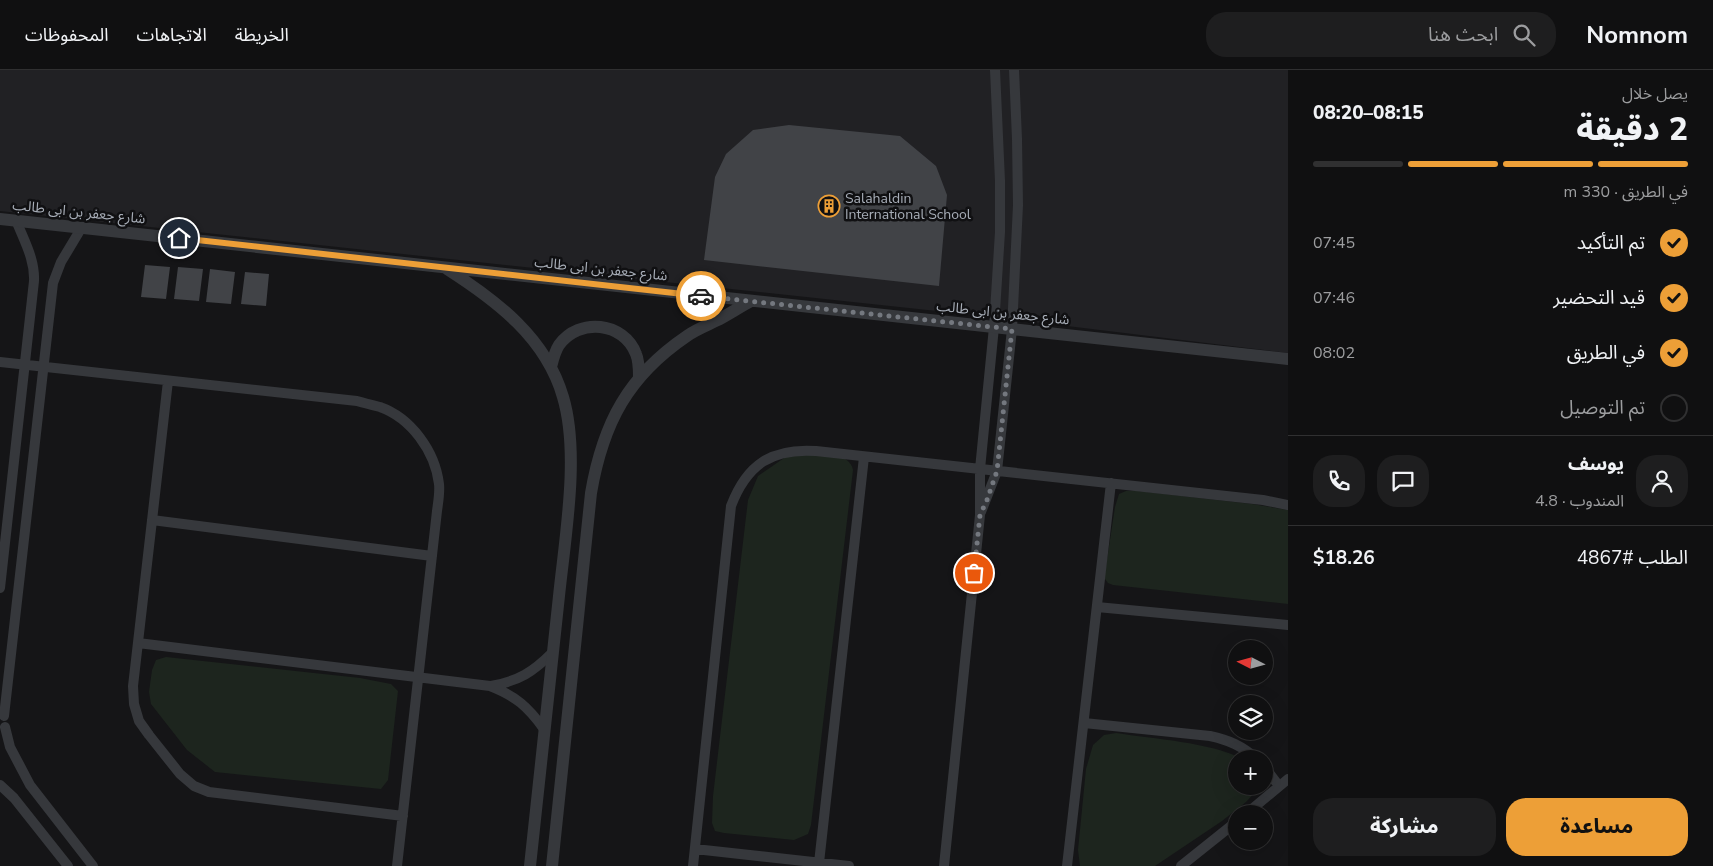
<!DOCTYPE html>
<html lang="ar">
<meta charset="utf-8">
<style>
body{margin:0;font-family:"Nunito Sans","Noto Sans Arabic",sans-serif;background:#1e1e1f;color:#f1f3f6;direction:rtl;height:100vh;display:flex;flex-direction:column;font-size:19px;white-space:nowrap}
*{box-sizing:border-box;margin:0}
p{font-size:16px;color:#9c9d9f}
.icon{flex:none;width:28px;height:28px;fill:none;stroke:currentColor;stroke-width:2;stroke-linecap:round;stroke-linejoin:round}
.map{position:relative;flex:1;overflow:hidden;direction:ltr}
.panel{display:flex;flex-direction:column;background:#101011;width:425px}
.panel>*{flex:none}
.needle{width:32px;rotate:276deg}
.buttons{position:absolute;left:1228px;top:570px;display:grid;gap:10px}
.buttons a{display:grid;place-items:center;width:45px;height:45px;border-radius:50%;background:#101011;box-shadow:0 5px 20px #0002,0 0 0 1px #303031;font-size:25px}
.pin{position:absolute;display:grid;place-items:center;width:42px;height:42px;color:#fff;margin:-21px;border:2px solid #fff;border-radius:50%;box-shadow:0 1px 5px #0007}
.courier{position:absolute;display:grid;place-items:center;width:50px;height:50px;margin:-25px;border:4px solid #ed9f37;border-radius:50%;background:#fff;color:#222;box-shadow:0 1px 6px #0007}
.summary em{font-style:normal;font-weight:800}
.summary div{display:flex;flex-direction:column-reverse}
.summary{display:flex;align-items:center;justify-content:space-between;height:85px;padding:0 25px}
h1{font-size:32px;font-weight:800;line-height:38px}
.bar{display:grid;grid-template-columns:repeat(4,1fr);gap:8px 5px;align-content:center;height:60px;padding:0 25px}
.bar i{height:6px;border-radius:4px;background:#303031}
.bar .selected{background:#ed9f37}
.bar p{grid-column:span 4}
.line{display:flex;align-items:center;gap:12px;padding:0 25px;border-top:1px solid #303031}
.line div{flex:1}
.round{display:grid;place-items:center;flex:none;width:52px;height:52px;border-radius:20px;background:#1e1e1f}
ol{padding:0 25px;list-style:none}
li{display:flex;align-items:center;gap:15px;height:55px}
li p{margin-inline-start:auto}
li .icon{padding:5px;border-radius:50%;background:#ed9f37;color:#111;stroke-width:4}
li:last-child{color:#9c9d9f}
li i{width:28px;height:28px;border:2px solid #303031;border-radius:50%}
.action{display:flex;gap:10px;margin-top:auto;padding:10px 25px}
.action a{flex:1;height:58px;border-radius:20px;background:#ed9f37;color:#111;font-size:20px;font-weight:800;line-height:58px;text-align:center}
.action a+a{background:#1e1e1f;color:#f1f3f6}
header{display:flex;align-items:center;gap:30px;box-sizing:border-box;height:70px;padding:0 25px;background:#101011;border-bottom:1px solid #303031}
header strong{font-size:24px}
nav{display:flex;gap:28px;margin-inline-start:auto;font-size:18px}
.search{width:350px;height:45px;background:#1e1e1f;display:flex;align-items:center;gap:12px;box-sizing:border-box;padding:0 18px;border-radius:20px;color:#9c9d9f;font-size:19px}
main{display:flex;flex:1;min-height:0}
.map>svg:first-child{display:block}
.built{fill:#212124}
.green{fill:#1d251e}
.building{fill:#414347}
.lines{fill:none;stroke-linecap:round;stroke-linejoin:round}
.minor{stroke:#36383c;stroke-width:10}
.tertiary{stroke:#36383c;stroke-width:12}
.done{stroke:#74787f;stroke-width:5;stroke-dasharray:0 9}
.route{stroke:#ed9f37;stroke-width:6}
.labels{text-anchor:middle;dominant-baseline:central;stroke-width:5;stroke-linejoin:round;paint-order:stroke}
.poi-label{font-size:14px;fill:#a7adb7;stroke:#101012;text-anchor:start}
.street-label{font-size:14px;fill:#a7adb7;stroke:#101012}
</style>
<header>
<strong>Nomnom</strong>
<div class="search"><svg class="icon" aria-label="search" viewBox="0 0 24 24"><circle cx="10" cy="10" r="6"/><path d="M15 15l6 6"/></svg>ابحث هنا</div>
<nav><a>الخريطة</a><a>الاتجاهات</a><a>المحفوظات</a></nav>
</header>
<main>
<section class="panel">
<div class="summary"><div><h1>2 دقيقة</h1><p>يصل خلال</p></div><em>08:15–08:20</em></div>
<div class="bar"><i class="selected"></i><i class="selected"></i><i class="selected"></i><i></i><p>في الطريق · 330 m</p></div>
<ol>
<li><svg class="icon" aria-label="check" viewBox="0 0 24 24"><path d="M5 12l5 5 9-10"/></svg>تم التأكيد<p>07:45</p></li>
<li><svg class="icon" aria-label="check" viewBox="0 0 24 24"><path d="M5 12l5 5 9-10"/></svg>قيد التحضير<p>07:46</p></li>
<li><svg class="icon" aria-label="check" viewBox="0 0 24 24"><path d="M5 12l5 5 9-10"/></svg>في الطريق<p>08:02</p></li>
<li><i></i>تم التوصيل</li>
</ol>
<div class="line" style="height:90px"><a class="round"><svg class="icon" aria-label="person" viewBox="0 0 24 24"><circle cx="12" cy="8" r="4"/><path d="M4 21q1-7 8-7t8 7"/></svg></a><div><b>يوسف</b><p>المندوب · 4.8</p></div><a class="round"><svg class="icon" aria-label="chat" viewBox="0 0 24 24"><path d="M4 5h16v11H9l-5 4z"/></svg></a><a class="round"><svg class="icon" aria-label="phone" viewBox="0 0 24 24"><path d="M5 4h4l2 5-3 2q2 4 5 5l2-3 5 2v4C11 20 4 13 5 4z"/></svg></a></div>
<div class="line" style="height:65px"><div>الطلب #4867</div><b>$18.26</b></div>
<div class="action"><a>مساعدة</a><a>مشاركة</a></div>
</section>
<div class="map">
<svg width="1288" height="796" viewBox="0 0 1288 796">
<rect width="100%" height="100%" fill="#151517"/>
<path class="built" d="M0 0H1288V283L1002 248 0 141Z"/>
<path class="green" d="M808 384C823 385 850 382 853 400L811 755 808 764 794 770 724 763 715 761 712 753 713 726 748 430 758 406 787 386Z
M1126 421H1138L1252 434 1288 440V534L1113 515 1108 513 1105 509V503L1115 437 1119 424Z
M166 587 360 608 391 614 398 621 388 710 381 719 215 702 187 680 151 634 149 622 152 600 156 590Z
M1116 663C1154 669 1209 672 1243 689H1236V716H1260L1259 718 1246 732 1222 751 1155 796H1080L1078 780 1086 699 1093 675 1104 665Z"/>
<path class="building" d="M789 55 900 66 936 96 947 125 939 216 704 190 715 107 726 84 753 60Z
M145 195 170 197 166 229 141 227Z
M178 197 203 199 199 231 174 229Z
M210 199 235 202 231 234 206 232Z
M245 202 269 204 266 236 241 234Z"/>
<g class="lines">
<path class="minor" d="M0 292 357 331C364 333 372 335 380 337 411 348 435 381 439 414 440 423 438 433 437 441L397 796
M168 311 133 616 134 634 139 651 149 665 180 704 194 716 209 722 403 746
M981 442 997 401 1012 259 1018 135 1017 69 1014 0
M152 450 432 486
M0 518 34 211C35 189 24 171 16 150
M1097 537 1288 555
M138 573 490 616C516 626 528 637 544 659
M491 616C519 611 533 602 553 582
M4 646 53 213 61 192 82 157
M1084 653 1210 666C1229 670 1242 676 1257 689
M5 657 10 677 30 715 93 796
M1264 696 1279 716
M0 715 14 728 68 796
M1246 744 1288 709
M695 779 849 796
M819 793 864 387
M693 796 731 436C747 394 772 378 816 381L1263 430 1288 435
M944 796 980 445V399L994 257 1000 162V111L995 0
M1067 796 1111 413
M1181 796 1236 752"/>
<path class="tertiary" d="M0 149 1288 289
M447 199C497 231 546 268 563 327 580 384 565 467 559 526 549 616 539 706 530 796
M551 297C553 289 555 281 559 275 579 247 624 252 636 284 639 291 639 299 639 307
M552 796 591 423C603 353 628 306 687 266 697 259 708 255 718 250 729 244 740 237 751 231"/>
</g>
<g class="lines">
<path class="done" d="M701 226 1012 259 997 401 987 430 980 445 974 503"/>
<path class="route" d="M179 168 701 226"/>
</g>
<defs>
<g id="building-ring" transform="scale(1.125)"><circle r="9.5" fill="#101012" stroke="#ed9f37" stroke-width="1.5"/><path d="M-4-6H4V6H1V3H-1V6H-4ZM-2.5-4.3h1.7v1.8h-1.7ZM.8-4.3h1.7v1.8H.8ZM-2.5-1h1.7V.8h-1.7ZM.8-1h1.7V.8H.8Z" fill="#ed9f37"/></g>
</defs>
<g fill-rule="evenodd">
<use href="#building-ring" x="829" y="136"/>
</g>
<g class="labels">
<g class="poi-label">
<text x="845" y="128">Salahaldin<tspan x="845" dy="16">International School</tspan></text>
</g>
<g class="street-label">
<text transform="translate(79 142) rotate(6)">شارع جعفر بن ابى طالب</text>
<text transform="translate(601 199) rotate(6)">شارع جعفر بن ابى طالب</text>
<text transform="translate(1003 243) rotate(6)">شارع جعفر بن ابى طالب</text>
</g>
</g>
</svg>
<div class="buttons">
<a><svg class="needle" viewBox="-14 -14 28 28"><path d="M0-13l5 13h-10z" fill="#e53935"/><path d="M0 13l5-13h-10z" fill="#9c9d9f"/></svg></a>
<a><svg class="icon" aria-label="layers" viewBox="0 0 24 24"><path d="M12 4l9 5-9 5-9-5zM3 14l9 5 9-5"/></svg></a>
<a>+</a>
<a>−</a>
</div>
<div class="pin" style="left:974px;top:503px;background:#ea580c"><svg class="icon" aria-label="bag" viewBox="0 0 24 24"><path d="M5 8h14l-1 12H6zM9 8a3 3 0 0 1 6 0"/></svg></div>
<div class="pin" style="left:179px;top:168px;background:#1f2937"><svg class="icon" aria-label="home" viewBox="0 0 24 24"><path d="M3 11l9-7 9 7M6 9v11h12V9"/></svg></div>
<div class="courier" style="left:701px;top:226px"><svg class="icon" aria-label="car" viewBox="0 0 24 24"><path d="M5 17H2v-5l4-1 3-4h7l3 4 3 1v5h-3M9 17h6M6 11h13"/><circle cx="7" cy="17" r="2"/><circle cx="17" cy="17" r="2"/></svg></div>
</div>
</main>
